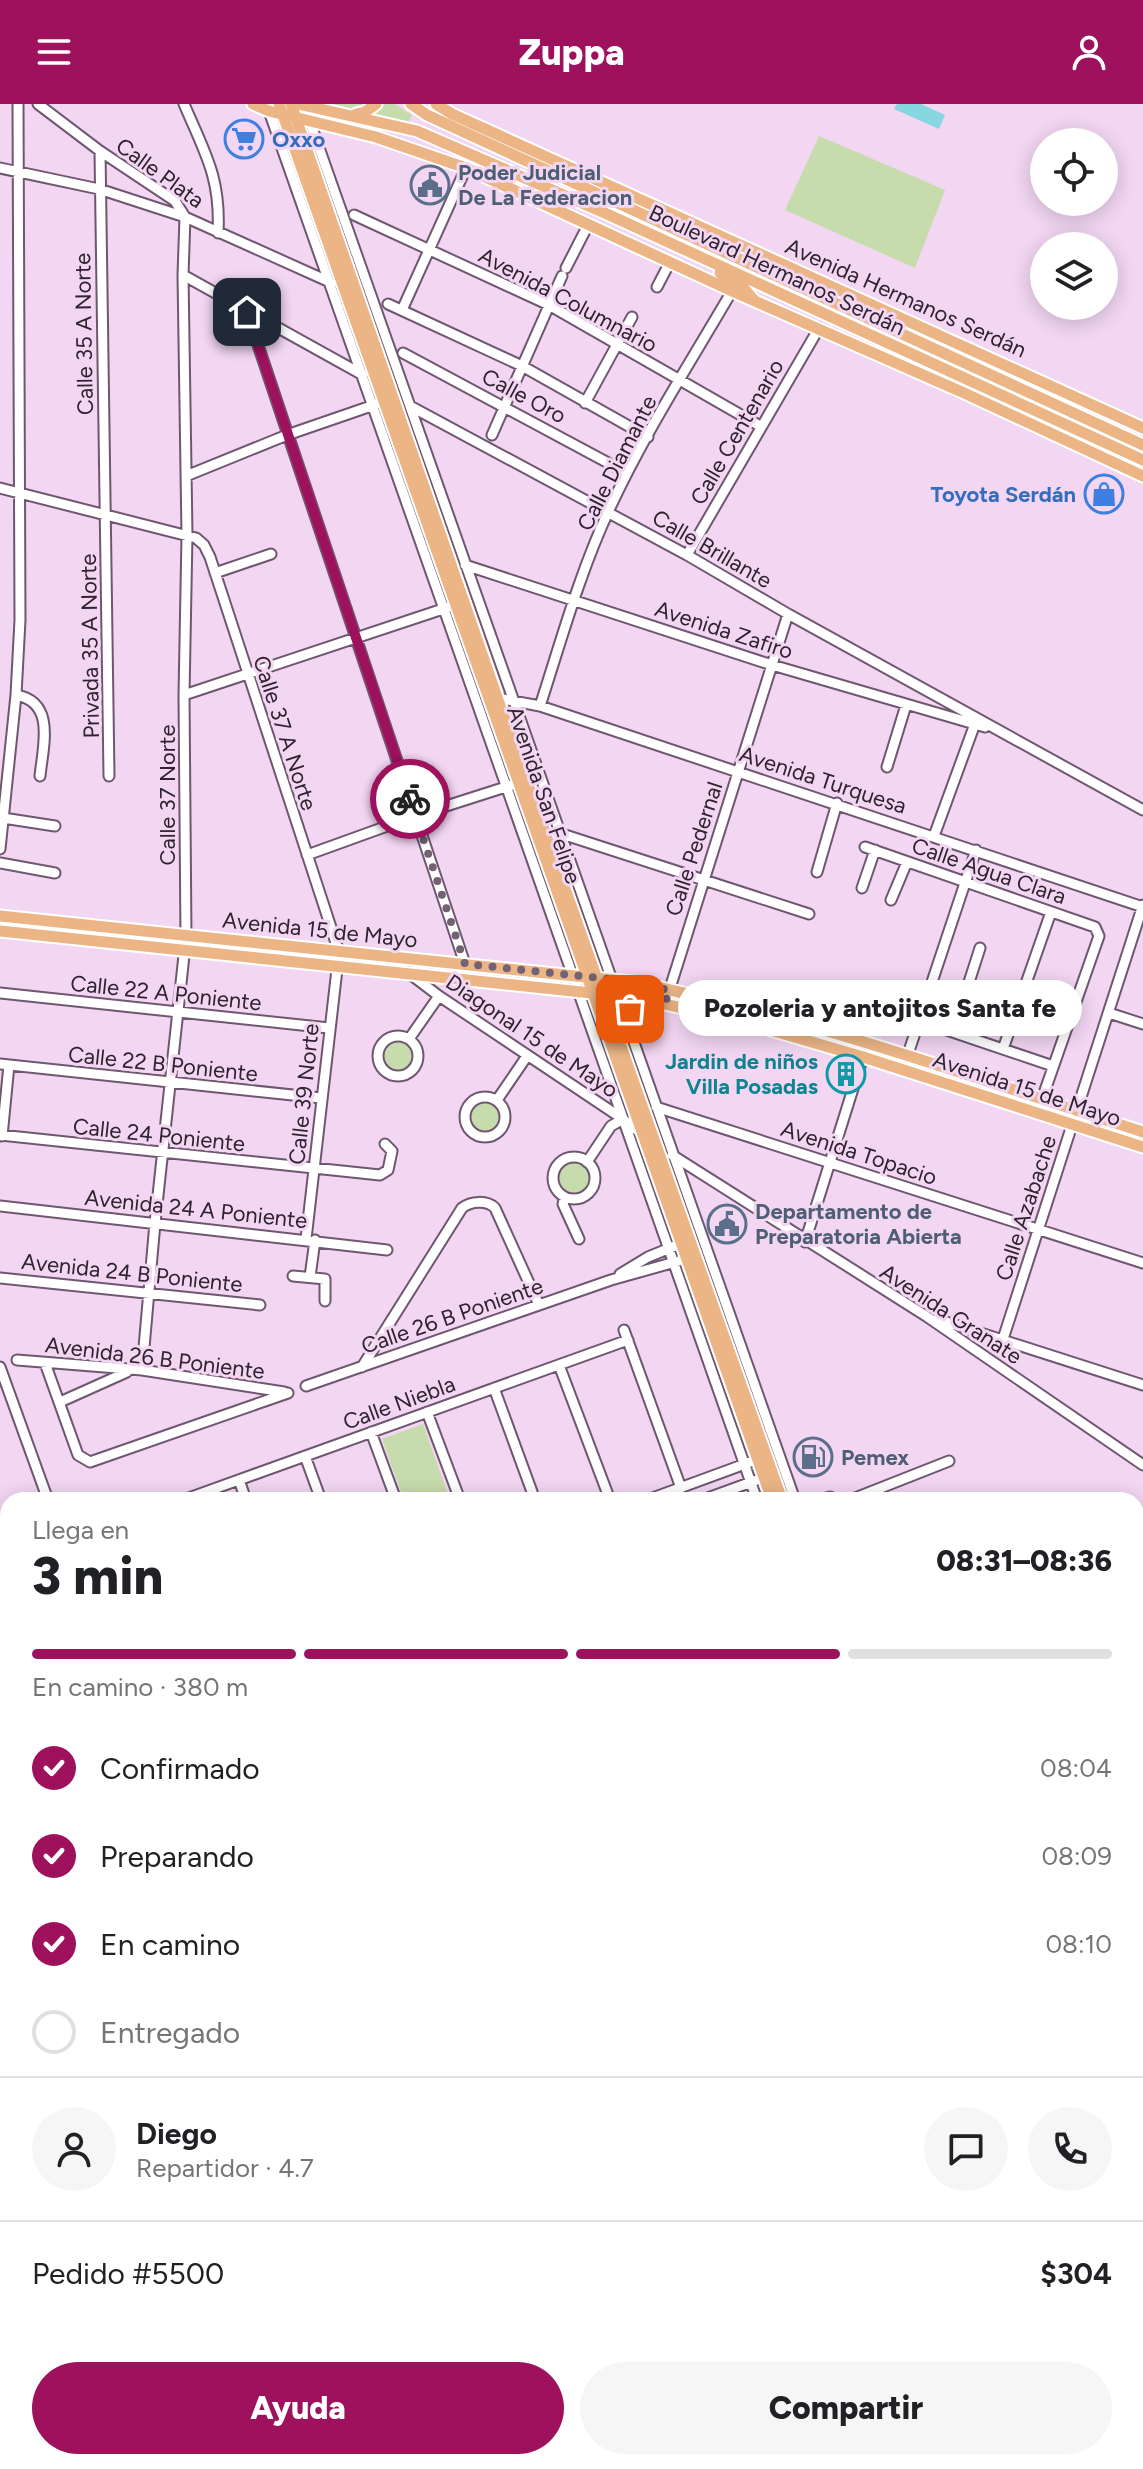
<!DOCTYPE html>
<html lang="es">
<meta charset="utf-8">
<style>
body{margin:0;font-family:Figtree,sans-serif;background:#f6f6f6;color:#202124;height:100vh;display:flex;flex-direction:column;font-size:30px;white-space:nowrap}
*{box-sizing:border-box;margin:0}
p{font-size:26px;color:#757577}
.icon{flex:none;width:44px;height:44px;fill:none;stroke:currentColor;stroke-width:2;stroke-linecap:round;stroke-linejoin:round}
.map{position:relative;flex:1;overflow:hidden}
.side{position:absolute;left:0px;top:1388px;width:1144px;height:978px;display:flex;flex-direction:column;background:#fff;border-radius:24px 24px 0 0;box-shadow:0 4px 20px #0003}
.side>*{flex:none}
.tools{position:absolute;left:1030px;top:24px;display:grid;gap:16px}
.tools a{display:grid;place-items:center;width:88px;height:88px;border-radius:50%;background:#fff;box-shadow:0 4px 20px #0003;font-size:40px}
.pin{position:absolute;display:grid;place-items:center;width:68px;height:68px;color:#fff;margin:-34px;border-radius:16px;box-shadow:0 4px 12px #0006}
.courier{position:absolute;display:grid;place-items:center;width:80px;height:80px;margin:-40px;border:6px solid #9e115d;border-radius:50%;background:#fff;color:#222;box-shadow:0 2px 10px #0007}
.bubble{position:absolute;height:56px;border-radius:28px;background:#fff;box-shadow:0 4px 20px #0003;font-size:26px;font-weight:800;line-height:56px;text-align:center}
.overview em{font-style:normal;font-weight:800}
.overview div{display:flex;flex-direction:column-reverse}
.overview{display:flex;align-items:center;justify-content:space-between;height:136px;padding:0 32px}
h1{font-size:52px;font-weight:800;line-height:60px}
.bar{display:grid;grid-template-columns:repeat(4,1fr);gap:12px 8px;align-content:center;height:96px;padding:0 32px}
.bar i{height:10px;border-radius:6px;background:#e0e0e0}
.bar .active{background:#9e115d}
.bar p{grid-column:span 4}
.line{display:flex;align-items:center;gap:20px;padding:0 32px;border-top:2px solid #e0e0e0}
.line div{flex:1}
.round{display:grid;place-items:center;flex:none;width:84px;height:84px;border-radius:42px;background:#f6f6f6}
ol{padding:0 32px;list-style:none}
li{display:flex;align-items:center;gap:24px;height:88px}
li p{margin-inline-start:auto}
li .icon{padding:8px;border-radius:50%;background:#9e115d;color:#fff;stroke-width:4}
li:last-child{color:#757577}
li i{width:44px;height:44px;border:4px solid #e0e0e0;border-radius:50%}
.button{display:flex;gap:16px;margin-top:auto;padding:16px 32px}
.button a{flex:1;height:92px;border-radius:48px;background:#9e115d;color:#fff;font-size:32px;font-weight:800;line-height:92px;text-align:center}
.button a+a{background:#f6f6f6;color:#202124}
header{display:flex;justify-content:space-between;align-items:center;height:104px;padding:0 32px;background:#9e115d;color:#fff;font-size:36px;font-weight:800}
.map>svg:first-child{display:block}
.green{fill:#c7dcac}
.water{fill:#87d7e0}
.lines{fill:none;stroke-linecap:round;stroke-linejoin:round}
.minor-casing{stroke:#6f5770;stroke-width:13}
.major-casing{stroke:#fff;stroke-width:15}
.minor{stroke:#fff;stroke-width:9}
.major{stroke:#ebb586;stroke-width:11}
.done{stroke:#736273;stroke-width:8;stroke-dasharray:0 14.4}
.route{stroke:#9e115d;stroke-width:10}
.labels{text-anchor:middle;dominant-baseline:central;stroke-width:6;stroke-linejoin:round;paint-order:stroke}
.shop-label{font-size:22px;font-weight:bold;fill:#366cbe;stroke:#f2d6f2;text-anchor:start}
.service-label{font-size:22px;font-weight:bold;fill:#4e5e75;stroke:#f2d6f2;text-anchor:start}
.street-label{font-size:22px;fill:#2e232e;stroke:#f2d6f2}
.culture-label{font-size:22px;font-weight:bold;fill:#0d838f;stroke:#f2d6f2;text-anchor:end}
</style>
<header><svg class="icon" aria-label="menu" viewBox="0 0 24 24"><path d="M4 6h16M4 12h16M4 18h16"/></svg>Zuppa<svg class="icon" aria-label="person" viewBox="0 0 24 24"><circle cx="12" cy="8" r="4"/><path d="M4 21q1-7 8-7t8 7"/></svg></header>
<div class="map">
<svg width="1143" height="2365" viewBox="0 0 1143 2365">
<rect width="100%" height="100%" fill="#f2d6f2"/>
<path class="green" d="M329 0H395L412 11 408 19Z
M819 32 945 86 915 164 785 106Z
M391 934 409 936 416 952 404 968 386 966 379 950Z
M478 996 496 998 503 1014 492 1030 474 1027 466 1011Z
M567 1057 585 1059 592 1076 580 1091 563 1089 555 1073Z
M423 1320 450 1396H404L382 1335Z
M1 1663 8 1682V1737L0 1740Z"/>
<path class="water" d="M897 0H921L945 11 939 25 894 5Z"/>
<g class="lines">
<g class="minor-casing">
<path id="minor" d="M38 0 100 47 175 97 185 113 183 171 187 431 184 591 186 833 155 1119 142 1266
M184 0C205 49 221 74 218 129
M304 1 795 1396
M269 7 757 1396
M100 47 109 672
M0 64 99 85 185 113 332 179
M354 111 549 201 760 322
M566 164 588 121
M183 171 363 271
M657 183 670 158
M388 200 522 262 648 333
M402 206 466 64
M247 208 465 860
M403 249 627 369
M585 299 632 213
M410 302 687 451 788 510 1143 706
M492 331 562 172
M186 372 287 331 377 300
M0 384 196 434 204 441 210 453 339 848 306 1135
M687 451 819 224
M465 461 772 561 985 623
M215 469 271 450
M16 591C56 598 43 642 40 672
M184 591 449 503
M492 593 540 602 1143 803
M540 602C561 537 580 468 609 406 644 330 690 259 732 187
M887 663 906 601
M3 714 55 722
M559 729 809 810
M934 732 976 617
M865 743 1095 823 1099 832 1042 995
M0 745 16 591 20 516 18 0
M307 751 415 712 512 681
M0 759 55 769
M817 768 837 699
M862 784 875 746
M891 796 907 758
M389 854 439 892 623 1015 643 1031
M0 889 329 924
M665 900 788 510
M1109 909 1143 920
M920 917 1053 962
M953 928 980 844
M378 952a20 20 0 1 1 40 0a20 20 0 1 1-40 0Z
M409 935 439 892
M1003 945 1051 808
M907 953 976 746
M0 960 321 994
M465 1013a20 20 0 1 1 40 0a20 20 0 1 1-40 0Z
M497 996 527 952
M656 1003 1143 1159
M0 1031 380 1071 388 1066 392 1047 385 1040
M2 1032 9 961
M672 1051 926 1212 1143 1361
M553 1074a21 21 0 1 1 42 0a21 21 0 1 1-42 0Z
M587 1058 611 1022 623 1015
M565 1093 563 1100 579 1135
M0 1102 387 1146
M805 1138 867 940
M620 1170 648 1153 675 1142
M293 1172 325 1175V1197
M310 1173 315 1136
M0 1174 260 1201
M937 1215 1143 1281
M624 1226 681 1384
M1003 1235 1143 801
M17 1256 142 1266 284 1288
M45 1259 78 1351 90 1358 288 1289
M559 1261 610 1396
M0 1263 48 1396
M362 1263 462 1104C471 1097 487 1096 495 1104L539 1201
M306 1282 611 1176 693 1153
M494 1284 535 1396
M60 1298 127 1268
M427 1308 460 1396
M371 1328 396 1396
M305 1352 321 1396
M239 1376 246 1396
M183 1396 628 1236
M647 1396 764 1353
M702 1396 771 1371
M818 1396 830 1393 837 1396
M850 1396 949 1357
M1136 1419 1143 1416
M1136 1565 1143 1563
M0 1789H8
M0 2152 8 2161
M1136 2295 1143 2288
M1136 2318 1143 2311
M102 2358 107 2365
M188 2358 195 2365
M341 2358 343 2365
M401 2358 403 2365
M540 2358 543 2365
M593 2358 597 2365
M640 2358 644 2365
M691 2358 694 2365
M1112 2358 1117 2365
M42 2365 51 2358
M261 2365 274 2358
M450 2365 465 2358
M551 2365 565 2358
M829 2365 843 2358
M953 2365 968 2358"/>
</g>
<g class="major-casing">
<path id="major" d="M253 0 269 7 376 33 466 64 732 187 962 288 1143 372
M279 0 772 1396
M291 0 497 593 782 1396
M298 0 417 27 607 110 1143 356
M411 0 427 11 1143 341
M436 0 452 10C682 116 913 218 1143 324
M356 10 365 8 376 0
M720 169 742 182 753 195
M0 812 633 878C806 913 975 974 1143 1028
M0 827 639 894 747 919 863 953 1143 1043
M626 919 630 905 646 896
M1075 2365 1079 2358
M1094 2365 1099 2358"/>
</g>
<use href="#minor" class="minor"/>
<use href="#major" class="major"/>
</g>
<g class="lines">
<path class="done" d="M410 695 465 860 610 875 669 886 665 900 646 896 630 905"/>
<path class="route" d="M247 208 410 695"/>
</g>
<defs>
<g id="supermarket-ring" transform="scale(2)"><circle r="9.5" fill="#f2d6f2" stroke="#3f7fe0" stroke-width="1.5"/><path d="M-6-5.5h2.5l.6 2H6L4.5 2H-2.5L-4.4-4H-6ZM-1.5 3.2a1.3 1.3 0 1 0 .1 0ZM3 3.2a1.3 1.3 0 1 0 .1 0Z" fill="#3f7fe0"/></g>
<g id="civic-ring" transform="scale(2)"><circle r="9.5" fill="#f2d6f2" stroke="#5c6f8a" stroke-width="1.5"/><path d="M-.6-6.5H3V-4.5H.6V-3L4-1V1h2V6H-6V1h2V-1L-.6-3ZM-1.2 2.5V6h2.4V2.5Z" fill="#5c6f8a"/></g>
<g id="shop-ring" transform="scale(2)"><circle r="9.5" fill="#f2d6f2" stroke="#3f7fe0" stroke-width="1.5"/><path d="M-5-2.5h2.3a2.7 3.5 0 0 1 5.4 0H5L5.5 6h-11ZM-1.5-2.5h3a1.5 2.3 0 0 0-3 0Z" fill="#3f7fe0"/></g>
<g id="building-ring" transform="scale(2)"><circle r="9.5" fill="#f2d6f2" stroke="#0f9aa8" stroke-width="1.5"/><path d="M-4-6H4V6H1V3H-1V6H-4ZM-2.5-4.3h1.7v1.8h-1.7ZM.8-4.3h1.7v1.8H.8ZM-2.5-1h1.7V.8h-1.7ZM.8-1h1.7V.8H.8Z" fill="#0f9aa8"/></g>
<g id="fuel-ring" transform="scale(2)"><circle r="9.5" fill="#f2d6f2" stroke="#5c6f8a" stroke-width="1.5"/><path d="M-5.5-6h7V0h2V4h1.3V-2.5L3-4.5l.8-.8L6-3V5H2.5V1h-1V6h-7ZM-4.2-4.7v3.2H.2V-4.7Z" fill="#5c6f8a"/></g>
</defs>
<g fill-rule="evenodd">
<use href="#supermarket-ring" x="244" y="35"/>
<use href="#civic-ring" x="430" y="81"/>
<use href="#shop-ring" x="1104" y="390"/>
<use href="#building-ring" x="846" y="970"/>
<use href="#civic-ring" x="727" y="1120"/>
<use href="#fuel-ring" x="813" y="1353"/>
</g>
<g class="labels">
<g class="shop-label">
<text x="272" y="35">Oxxo</text>
<text x="1076" y="390" text-anchor="end">Toyota Serdán</text>
</g>
<g class="service-label">
<text x="458" y="68">Poder Judicial<tspan x="458" dy="25">De La Federacion</tspan></text>
<text x="755" y="1107">Departamento de<tspan x="755" dy="25">Preparatoria Abierta</tspan></text>
<text x="841" y="1353">Pemex</text>
</g>
<g class="street-label">
<text transform="translate(160 69) rotate(36)">Calle Plata</text>
<text transform="translate(777 166) rotate(25)">Boulevard Hermanos Serdán</text>
<text transform="translate(906 194) rotate(24)">Avenida Hermanos Serdán</text>
<text transform="translate(568 196) rotate(28)">Avenida Columnario</text>
<text transform="translate(84 230) rotate(-91)">Calle 35 A Norte</text>
<text transform="translate(524 292) rotate(28)">Calle Oro</text>
<text transform="translate(737 328) rotate(-60)">Calle Centenario</text>
<text transform="translate(617 359) rotate(-63)">Calle Diamante</text>
<text transform="translate(712 445) rotate(30)">Calle Brillante</text>
<text transform="translate(724 526) rotate(18)">Avenida Zafiro</text>
<text transform="translate(90 542) rotate(-91)">Privada 35 A Norte</text>
<text transform="translate(285 629) rotate(72)">Calle 37 A Norte</text>
<text transform="translate(823 676) rotate(18)">Avenida Turquesa</text>
<text transform="translate(167 691) rotate(-90)">Calle 37 Norte</text>
<text transform="translate(544 691) rotate(71)">Avenida San Felipe</text>
<text transform="translate(694 745) rotate(-72)">Calle Pedernal</text>
<text transform="translate(989 767) rotate(19)">Calle Agua Clara</text>
<text transform="translate(320 826) rotate(6)">Avenida 15 de Mayo</text>
<text transform="translate(166 889) rotate(6)">Calle 22 A Poniente</text>
<text transform="translate(532 932) rotate(34)">Diagonal 15 de Mayo</text>
<text transform="translate(163 960) rotate(6)">Calle 22 B Poniente</text>
<text transform="translate(1027 985) rotate(18)">Avenida 15 de Mayo</text>
<text transform="translate(304 990) rotate(-84)">Calle 39 Norte</text>
<text transform="translate(159 1031) rotate(6)">Calle 24 Poniente</text>
<text transform="translate(859 1049) rotate(18)">Avenida Topacio</text>
<text transform="translate(1026 1104) rotate(-72)">Calle Azabache</text>
<text transform="translate(196 1105) rotate(6)">Avenida 24 A Poniente</text>
<text transform="translate(132 1169) rotate(6)">Avenida 24 B Poniente</text>
<text transform="translate(951 1210) rotate(33)">Avenida Granate</text>
<text transform="translate(452 1212) rotate(-19)">Calle 26 B Poniente</text>
<text transform="translate(155 1254) rotate(7)">Avenida 26 B Poniente</text>
<text transform="translate(399 1299) rotate(-20)">Calle Niebla</text>
</g>
<g class="culture-label">
<text x="818" y="957">Jardin de niños<tspan x="818" dy="25">Villa Posadas</tspan></text>
</g>
</g>
</svg>
<div class="tools">
<a><svg class="icon" aria-label="locate" viewBox="0 0 24 24"><circle cx="12" cy="12" r="6"/><path d="M12 2v4M12 18v4M2 12h4M18 12h4"/></svg></a>
<a><svg class="icon" aria-label="layers" viewBox="0 0 24 24"><path d="M12 4l9 5-9 5-9-5zM3 14l9 5 9-5"/></svg></a>
</div>
<div class="pin" style="left:630px;top:905px;background:#ea580c"><svg class="icon" aria-label="bag" viewBox="0 0 24 24"><path d="M5 8h14l-1 12H6zM9 8a3 3 0 0 1 6 0"/></svg></div>
<div class="pin" style="left:247px;top:208px;background:#1f2937"><svg class="icon" aria-label="home" viewBox="0 0 24 24"><path d="M3 11l9-7 9 7M6 9v11h12V9"/></svg></div>
<div class="courier" style="left:410px;top:695px"><svg class="icon" aria-label="bike" viewBox="0 0 24 24"><circle cx="6" cy="16" r="4"/><circle cx="18" cy="16" r="4"/><path d="M6 16l4-8h5l3 8M10 8l3 8H6M13 5h3"/></svg></div>
<div class="bubble" style="left:678px;top:876px;width:404px">Pozoleria y antojitos Santa fe</div>
<section class="side">
<div class="overview"><div><h1>3 min</h1><p>Llega en</p></div><em>08:31–08:36</em></div>
<div class="bar"><i class="active"></i><i class="active"></i><i class="active"></i><i></i><p>En camino · 380 m</p></div>
<ol>
<li><svg class="icon" aria-label="check" viewBox="0 0 24 24"><path d="M5 12l5 5 9-10"/></svg>Confirmado<p>08:04</p></li>
<li><svg class="icon" aria-label="check" viewBox="0 0 24 24"><path d="M5 12l5 5 9-10"/></svg>Preparando<p>08:09</p></li>
<li><svg class="icon" aria-label="check" viewBox="0 0 24 24"><path d="M5 12l5 5 9-10"/></svg>En camino<p>08:10</p></li>
<li><i></i>Entregado</li>
</ol>
<div class="line" style="height:144px"><a class="round"><svg class="icon" aria-label="person" viewBox="0 0 24 24"><circle cx="12" cy="8" r="4"/><path d="M4 21q1-7 8-7t8 7"/></svg></a><div><b>Diego</b><p>Repartidor · 4.7</p></div><a class="round"><svg class="icon" aria-label="chat" viewBox="0 0 24 24"><path d="M4 5h16v11H9l-5 4z"/></svg></a><a class="round"><svg class="icon" aria-label="phone" viewBox="0 0 24 24"><path d="M5 4h4l2 5-3 2q2 4 5 5l2-3 5 2v4C11 20 4 13 5 4z"/></svg></a></div>
<div class="line" style="height:104px"><div>Pedido #5500</div><b>$304</b></div>
<div class="button"><a>Ayuda</a><a>Compartir</a></div>
</section>
</div>
